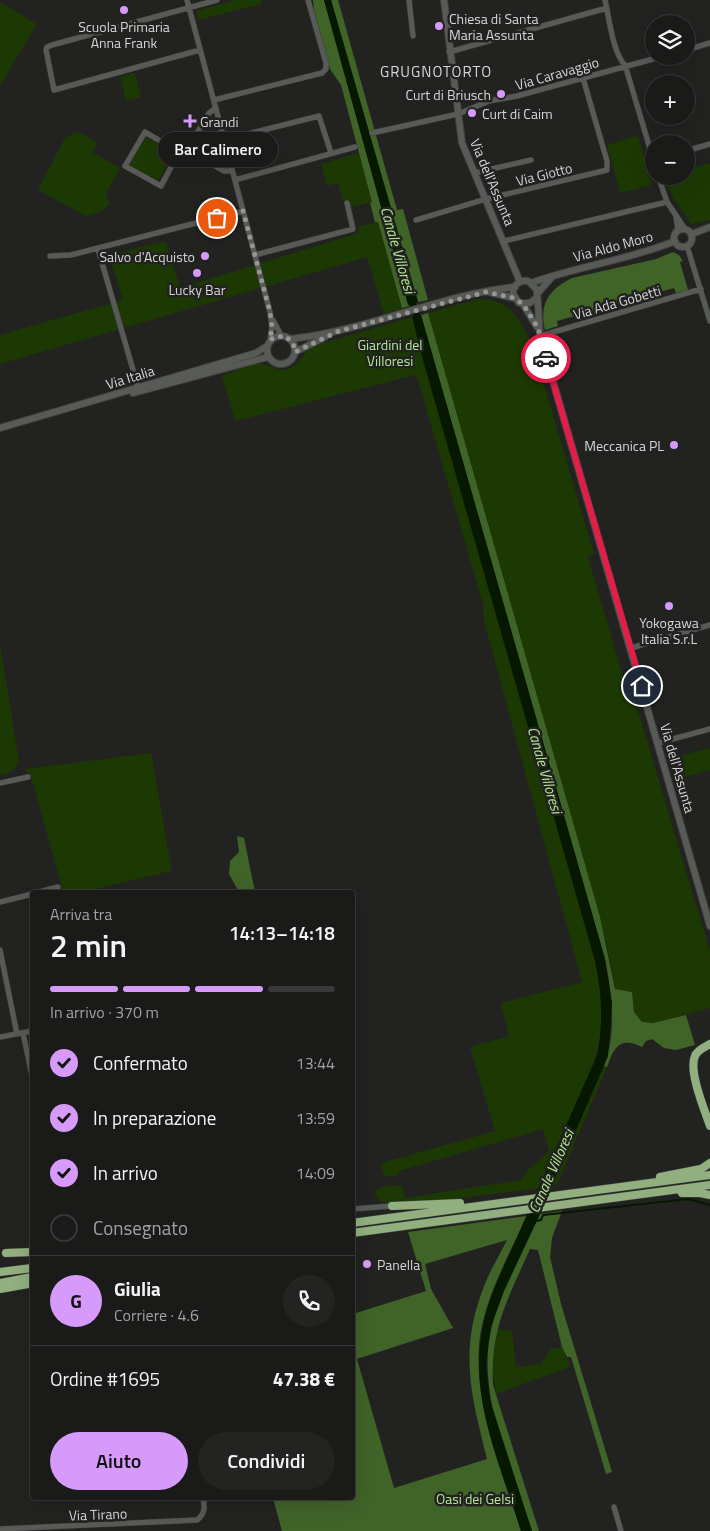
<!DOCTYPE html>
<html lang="it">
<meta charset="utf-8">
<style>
body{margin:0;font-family:"Titillium Web",sans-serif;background:#232322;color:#f1f3f6;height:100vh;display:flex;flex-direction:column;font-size:19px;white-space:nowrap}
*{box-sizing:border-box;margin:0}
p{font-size:16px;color:#9fa1a2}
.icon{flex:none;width:28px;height:28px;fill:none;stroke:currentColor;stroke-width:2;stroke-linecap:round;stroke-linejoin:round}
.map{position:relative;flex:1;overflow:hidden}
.panel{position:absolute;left:30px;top:890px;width:325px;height:610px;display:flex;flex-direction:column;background:#1a1a19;border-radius:5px;box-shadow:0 5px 20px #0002,0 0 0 1px #383838}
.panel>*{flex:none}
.controls{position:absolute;left:645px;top:15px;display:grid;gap:10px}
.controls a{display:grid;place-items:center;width:50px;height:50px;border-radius:50%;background:#1a1a19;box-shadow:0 5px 20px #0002,0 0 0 1px #383838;font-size:25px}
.pin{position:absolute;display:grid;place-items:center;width:42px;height:42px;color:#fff;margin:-21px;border:2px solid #fff;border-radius:50%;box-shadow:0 1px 5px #0007}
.courier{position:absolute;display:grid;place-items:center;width:50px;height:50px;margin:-25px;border:4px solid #e11d48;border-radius:50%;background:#fff;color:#222;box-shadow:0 1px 6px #0007}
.bubble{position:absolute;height:35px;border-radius:18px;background:#1a1a19;box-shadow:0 5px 20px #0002,0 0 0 1px #383838;font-size:16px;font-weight:600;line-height:35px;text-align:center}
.headline em{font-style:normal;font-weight:600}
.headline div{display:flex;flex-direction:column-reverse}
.headline{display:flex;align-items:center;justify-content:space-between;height:85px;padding:0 20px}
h1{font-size:32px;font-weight:600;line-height:38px}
.bar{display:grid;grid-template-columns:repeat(4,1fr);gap:8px 5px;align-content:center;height:60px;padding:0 20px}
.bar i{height:6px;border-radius:4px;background:#383838}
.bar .active{background:#d69bfa}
.bar p{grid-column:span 4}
.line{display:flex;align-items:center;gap:12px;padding:0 20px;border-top:1px solid #383838}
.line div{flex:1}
.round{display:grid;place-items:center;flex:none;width:52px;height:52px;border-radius:26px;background:#232322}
ol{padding:0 20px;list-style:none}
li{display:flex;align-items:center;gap:15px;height:55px}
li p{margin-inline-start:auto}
li .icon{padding:5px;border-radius:50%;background:#d69bfa;color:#111;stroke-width:4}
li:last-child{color:#9fa1a2}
li i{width:28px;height:28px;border:2px solid #383838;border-radius:50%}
.primary-button{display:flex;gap:10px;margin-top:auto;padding:10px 20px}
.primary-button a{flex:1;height:58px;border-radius:30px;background:#d69bfa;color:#111;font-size:20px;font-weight:600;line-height:58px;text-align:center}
.primary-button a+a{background:#232322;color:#f1f3f6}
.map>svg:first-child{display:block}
.green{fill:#1c3903}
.forest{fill:#406328;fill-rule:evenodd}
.water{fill:#071800}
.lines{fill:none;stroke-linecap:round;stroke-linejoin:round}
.stream{stroke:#071800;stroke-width:2}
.canal{stroke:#071800;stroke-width:6}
.minor-casing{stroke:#3f413f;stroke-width:6}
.tertiary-casing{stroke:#3f413f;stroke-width:8}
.trunk-casing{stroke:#3f413f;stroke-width:9}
.minor{stroke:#585a57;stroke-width:5}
.tertiary{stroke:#585a57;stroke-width:6}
.trunk{stroke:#91af7f;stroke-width:8}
.done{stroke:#969795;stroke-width:5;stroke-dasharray:0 9}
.route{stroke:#e11d48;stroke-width:6}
.poi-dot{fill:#d69bfa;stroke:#222321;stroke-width:2}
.labels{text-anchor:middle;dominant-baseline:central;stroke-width:5;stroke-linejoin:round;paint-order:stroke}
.poi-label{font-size:14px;fill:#d4d5d4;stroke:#222321;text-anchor:start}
.street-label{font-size:14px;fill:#d4d5d4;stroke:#222321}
.park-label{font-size:14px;fill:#b2e791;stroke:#222321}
.neighbourhood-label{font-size:15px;letter-spacing:1px;fill:#d4d5d4;stroke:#222321}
.water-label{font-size:15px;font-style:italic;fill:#b5ea94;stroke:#222321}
</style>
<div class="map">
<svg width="710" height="1531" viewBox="0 0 710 1531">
<rect width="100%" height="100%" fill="#222321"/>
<path class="green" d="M235 0H261L262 4 198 20 196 11Z
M0 2 37 24 0 86Z
M135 73 141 97 126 101 120 77Z
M77 131 97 142 93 153 120 168 106 194 110 204 102 211 86 216 38 190 65 138Z
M638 136 652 185 620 193 607 145Z
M146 137 174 153 158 181 129 165Z
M359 153 372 202 351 207 349 200 343 201 338 183 327 186 321 164Z
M710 163V220L691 224 672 196 664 177 686 176V170Z
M378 222 402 308 384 314 367 257 0 364V335L123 300 109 255 166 241 180 288 359 233 357 227Z
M479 299C509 299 518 317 531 341L594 554 588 557 625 684H630L710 952V1008L653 1023 642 1022 634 1012 632 992 616 989 600 917 428 313Z
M412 317 595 961C604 999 605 1034 591 1070L539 1188 421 1203H387L380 1201 375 1194 377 1189 390 1185 402 1186 405 1198 521 1180C531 1164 538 1164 549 1151L543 1129 399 1171 397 1176H384L381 1165 385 1162 495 1131 470 1047 509 1036 501 1003 582 982 484 621 483 604 417 377 415 375 235 421 222 376C233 372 247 365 259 364 272 363 278 375 293 367 302 362 304 352 311 347Z
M0 643 19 762 11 772 0 775Z
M710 748V770L677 779 671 758Z
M151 753 172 871 82 892H63L31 776 25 769Z
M604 1066 607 1067 557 1185 551 1186Z
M496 1329 512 1331 516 1367 541 1364 551 1349 562 1347 570 1367 496 1394 492 1366Z"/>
<path class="forest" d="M313 0H324L409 306 402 308 378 222H375L370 203 372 202 341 85 330 69 314 10Z
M331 0H338L397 210 403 209 428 300 418 302Z
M673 252 679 255 683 261 680 262 688 290 676 293 674 288 557 321 558 326 545 330C539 304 549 289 572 278L656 259Z
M428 313 600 917 615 989 632 992 634 1012 642 1022 653 1023 686 1015 695 1045 676 1050 664 1048 652 1039 646 1041 642 1047C620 1036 614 1047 607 1067L604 1066C617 1032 612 994 605 959L421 315Z
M237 836 244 838 255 892H239L229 874 230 861 239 852Z
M562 1211 552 1238 550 1257 561 1304 612 1472 606 1474 571 1357H567L562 1347 538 1250 530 1249C508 1299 490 1328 493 1385L539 1531H532C511 1468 475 1392 492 1326 501 1287 523 1250 540 1214Z
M527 1216C511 1250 492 1285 483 1321 466 1389 501 1467 521 1531H282L273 1498H352L353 1314 426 1291 408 1232ZM507 1240C499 1256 489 1272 483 1289 459 1352 471 1395 487 1459L394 1488 357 1359 453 1328 431 1289 425 1264Z"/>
<path class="water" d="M324 0H331L418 302 408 305Z
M421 315 605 959 612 1003 608 1056 540 1214 504 1291 491 1327 488 1347 486 1366 490 1400 532 1531H521C494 1444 458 1378 495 1287L598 1053C603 1021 602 993 595 961L423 360 412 317Z"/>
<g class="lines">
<path class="stream" d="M536 1221 541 1220 543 1215 688 1199 710 1205"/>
<path class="canal" d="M411 298 419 324"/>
<g class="minor-casing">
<path id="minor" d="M187 0 270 312 272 327 270 340
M409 0 413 36
M605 0C609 17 613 54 625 65L654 162
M200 50 54 90 46 50 47 47 52 45 217 0
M686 50 710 43
M449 52 607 8
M214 100 322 73 326 69V63L308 0
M216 108 209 113 187 150 224 171H232
M372 133 458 114 489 101 517 96 664 56
M224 140 319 116 331 153
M686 151 710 144
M179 152 161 186 125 166 145 132 179 152 187 150
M474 173 531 160
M658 176 667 202 685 229
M235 180 355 147
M676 217 678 230
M416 220 486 199 607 170V161L583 78
M504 241 667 202
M687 246 710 321
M98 249 138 387
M255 255 353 229 347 203
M50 256 71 255 243 211
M273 320 281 335
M540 336 701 289
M631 648 710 625
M658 743 710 729
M0 783 28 777
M39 892 58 887
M0 902 32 894
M0 950 17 1034
M23 1033 32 1076
M0 1037 32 1031
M352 1209 392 1206
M614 1507 621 1531
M0 1529 197 1520C205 1514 205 1507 203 1498"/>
</g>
<g class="tertiary-casing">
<path id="tertiary" d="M444 0 462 143 520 282
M674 238a9 9 0 1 1 18 0a9 9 0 1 1-18 0Z
M692 234 710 227
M531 283C578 266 629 260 675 241
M489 292 514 298
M537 294 552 277
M536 298 530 303H519L513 294C513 285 519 280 528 281L537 290 540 336 710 926
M523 304 537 327
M267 350a14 14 0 1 1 28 0a14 14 0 1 1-28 0Z
M290 339C367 331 438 295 515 287
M295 352 325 337
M133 393 268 357
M0 428 256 353 267 346"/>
</g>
<g class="trunk-casing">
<path id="trunk" d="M710 1044C705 1047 697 1050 695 1056 688 1071 705 1111 710 1126
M660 1177 701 1169 710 1163
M682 1193H700L710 1195
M392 1206 460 1203
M352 1223 710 1175
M352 1233 710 1185
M6 1253 32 1252
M0 1272 32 1268
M0 1283 32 1277
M0 1289 28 1284 32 1278"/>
</g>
<use href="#minor" class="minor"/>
<use href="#tertiary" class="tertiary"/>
<use href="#trunk" class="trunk"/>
</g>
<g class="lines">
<path class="done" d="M217 218 243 211 270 312 272 327 270 340 275 337 285 336 293 343 295 352 339 331 486 292 514 298 523 304 538 328 546 358"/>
<path class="route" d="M546 358 642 686"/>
</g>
<g class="poi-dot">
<circle cx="124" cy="10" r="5"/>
<circle cx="439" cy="26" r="5"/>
<circle cx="501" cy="94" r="5"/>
<circle cx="472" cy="113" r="5"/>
<path d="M187.5 113.5h5v5h5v5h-5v5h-5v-5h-5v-5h5z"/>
<circle cx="205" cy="256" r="5"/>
<circle cx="197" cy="273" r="5"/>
<circle cx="674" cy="445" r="5"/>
<circle cx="669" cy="606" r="5"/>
<circle cx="367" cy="1264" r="5"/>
</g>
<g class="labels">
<g class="poi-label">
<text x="449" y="18">Chiesa di Santa<tspan x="449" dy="16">Maria Assunta</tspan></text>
<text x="124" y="26" text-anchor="middle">Scuola Primaria<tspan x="124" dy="16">Anna Frank</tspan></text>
<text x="491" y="94" text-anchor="end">Curt di Briusch</text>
<text x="482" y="113">Curt di Caim</text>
<text x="200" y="121">Grandi</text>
<text x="195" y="256" text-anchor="end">Salvo d'Acquisto</text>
<text x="197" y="289" text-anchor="middle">Lucky Bar</text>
<text x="664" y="445" text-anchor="end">Meccanica PL</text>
<text x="669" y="622" text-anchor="middle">Yokogawa<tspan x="669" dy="16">Italia S.r.L</tspan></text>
<text x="377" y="1264">Panella</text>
</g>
<g class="street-label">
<text transform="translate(557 73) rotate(-16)">Via Caravaggio</text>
<text transform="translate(544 174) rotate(-14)">Via Giotto</text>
<text transform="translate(493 182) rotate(67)">Via dell'Assunta</text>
<text transform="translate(613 246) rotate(-15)">Via Aldo Moro</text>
<text transform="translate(617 302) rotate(-16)">Via Ada Gobetti</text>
<text transform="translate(130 377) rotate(-17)">Via Italia</text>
<text transform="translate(678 768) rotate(74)">Via dell'Assunta</text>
<text transform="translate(98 1514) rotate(-2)">Via Tirano</text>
</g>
<g class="park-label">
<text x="390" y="344">Giardini del<tspan x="390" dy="16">Villoresi</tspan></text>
<text x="475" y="1498">Oasi dei Gelsi</text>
</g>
<g class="neighbourhood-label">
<text x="436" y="71">GRUGNOTORTO</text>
</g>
<g class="water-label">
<text transform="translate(398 250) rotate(74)">Canale Villoresi</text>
<text transform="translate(545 770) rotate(74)">Canale Villoresi</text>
<text transform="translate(551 1171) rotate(-66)">Canale Villoresi</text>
</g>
</g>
</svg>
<div class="controls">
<a><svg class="icon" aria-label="layers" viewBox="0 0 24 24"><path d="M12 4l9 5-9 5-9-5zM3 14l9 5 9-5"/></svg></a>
<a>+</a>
<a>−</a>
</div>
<div class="pin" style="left:217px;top:218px;background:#ea580c"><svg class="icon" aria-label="bag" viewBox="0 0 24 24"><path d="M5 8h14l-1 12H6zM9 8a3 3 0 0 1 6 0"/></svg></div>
<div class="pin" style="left:642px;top:686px;background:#1f2937"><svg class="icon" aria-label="home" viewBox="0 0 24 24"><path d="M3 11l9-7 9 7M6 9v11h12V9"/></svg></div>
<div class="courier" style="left:546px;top:358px"><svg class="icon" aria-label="car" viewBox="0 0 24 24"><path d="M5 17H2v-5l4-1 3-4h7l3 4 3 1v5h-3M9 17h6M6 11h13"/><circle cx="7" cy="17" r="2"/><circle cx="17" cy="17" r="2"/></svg></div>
<div class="bubble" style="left:158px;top:132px;width:120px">Bar Calimero</div>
<section class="panel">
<div class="headline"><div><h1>2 min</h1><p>Arriva tra</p></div><em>14:13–14:18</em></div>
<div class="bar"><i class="active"></i><i class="active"></i><i class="active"></i><i></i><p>In arrivo · 370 m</p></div>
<ol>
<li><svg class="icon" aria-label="check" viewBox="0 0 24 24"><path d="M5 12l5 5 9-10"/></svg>Confermato<p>13:44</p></li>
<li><svg class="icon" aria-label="check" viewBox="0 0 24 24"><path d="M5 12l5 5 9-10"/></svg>In preparazione<p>13:59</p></li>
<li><svg class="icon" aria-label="check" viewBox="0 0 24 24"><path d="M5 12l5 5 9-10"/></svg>In arrivo<p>14:09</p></li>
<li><i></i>Consegnato</li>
</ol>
<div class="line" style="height:90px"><b class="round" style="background:#d69bfa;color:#111">G</b><div><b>Giulia</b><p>Corriere · 4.6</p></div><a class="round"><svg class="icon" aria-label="phone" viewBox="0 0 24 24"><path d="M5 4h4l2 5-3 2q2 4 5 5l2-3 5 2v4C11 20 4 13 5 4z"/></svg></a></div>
<div class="line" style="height:65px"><div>Ordine #1695</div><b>47.38 €</b></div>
<div class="primary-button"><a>Aiuto</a><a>Condividi</a></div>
</section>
</div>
